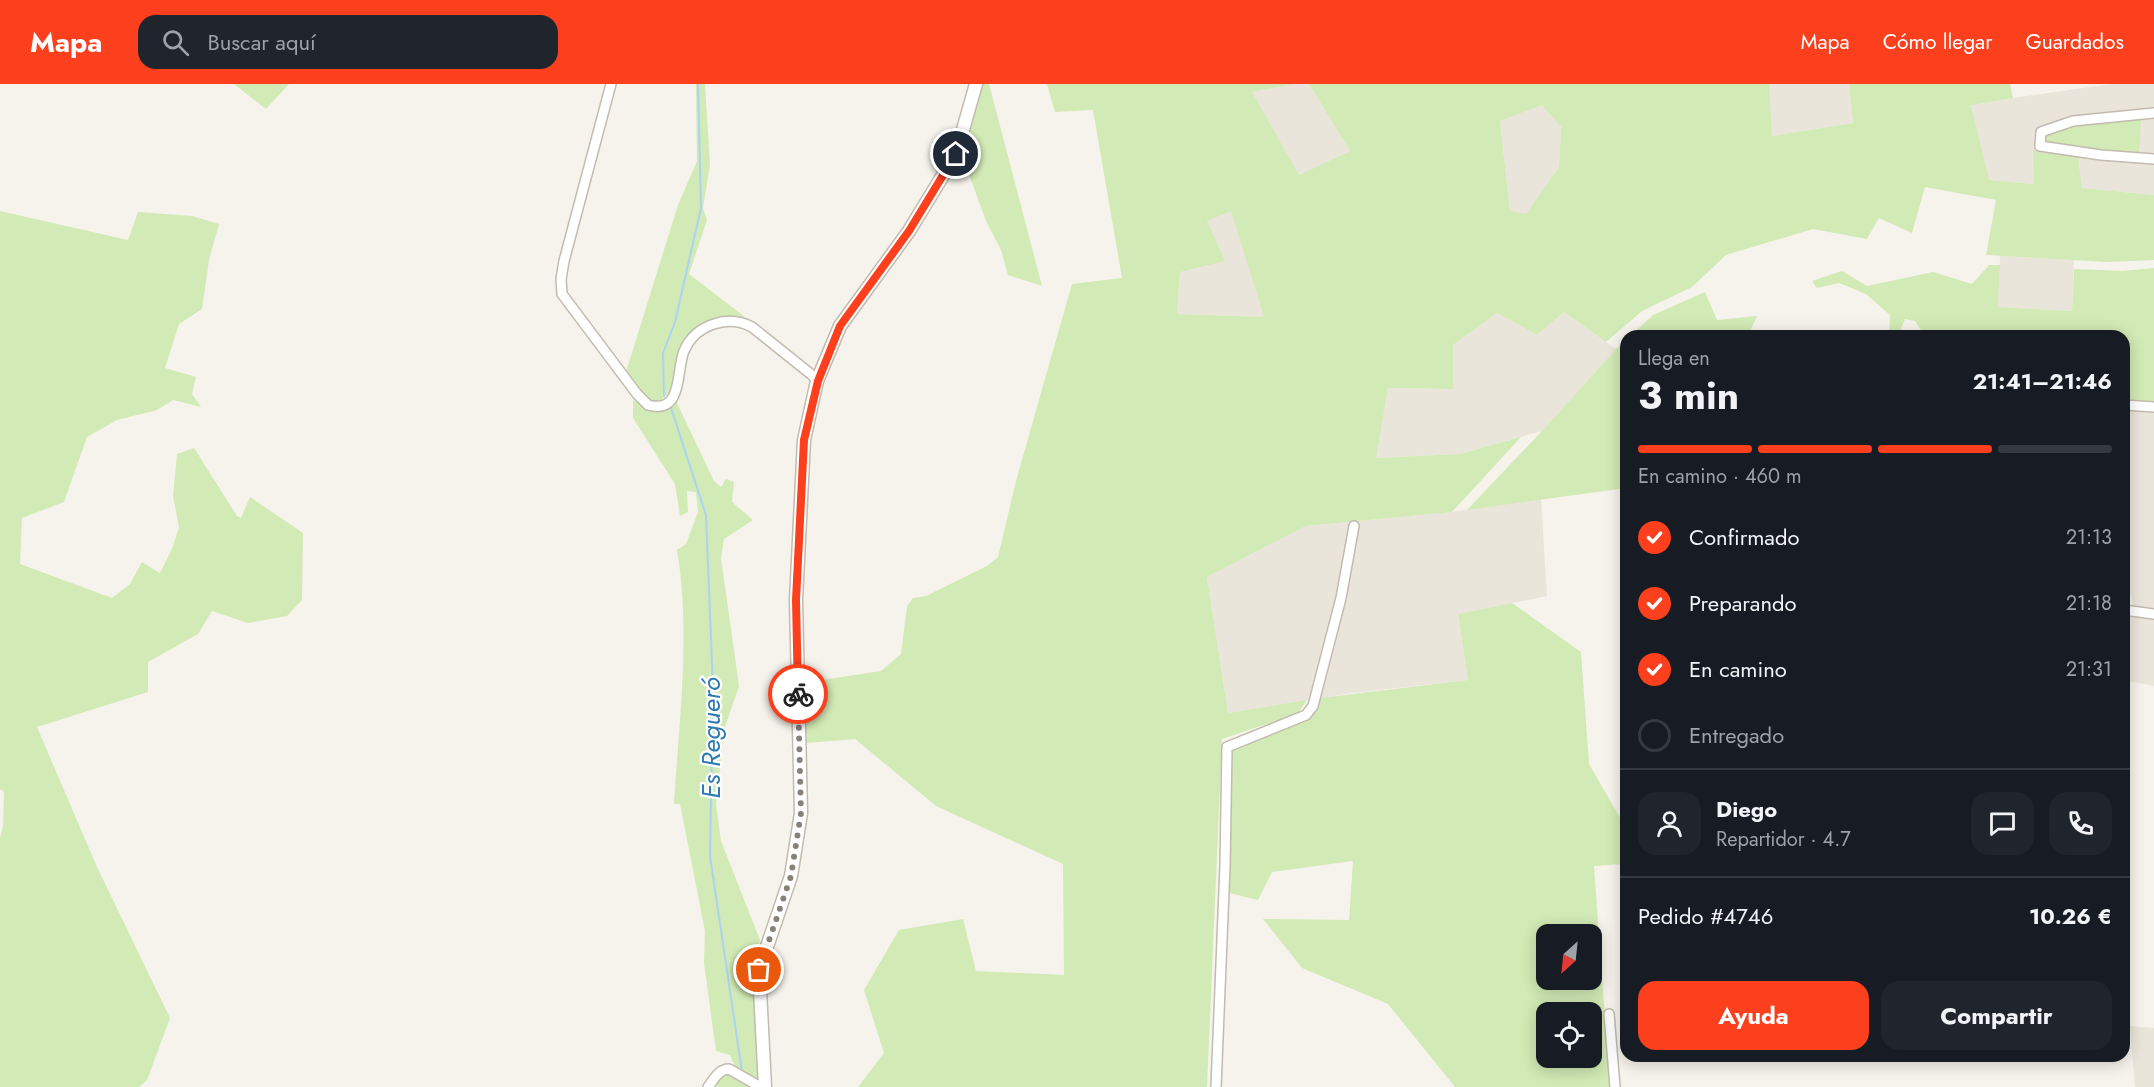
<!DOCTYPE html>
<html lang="es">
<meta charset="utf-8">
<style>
body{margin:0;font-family:Jost,sans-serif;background:#20242c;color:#f1f3f6;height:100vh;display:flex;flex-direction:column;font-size:22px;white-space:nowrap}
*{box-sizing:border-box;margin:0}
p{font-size:20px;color:#9ea1a6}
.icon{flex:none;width:33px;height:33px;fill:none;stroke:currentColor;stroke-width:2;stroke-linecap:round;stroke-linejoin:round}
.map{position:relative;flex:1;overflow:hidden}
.panel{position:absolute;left:1620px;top:246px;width:510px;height:732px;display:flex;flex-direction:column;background:#171b24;border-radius:18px;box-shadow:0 3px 15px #0003}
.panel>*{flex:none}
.needle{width:39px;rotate:207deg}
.tools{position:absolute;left:1536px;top:840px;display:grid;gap:12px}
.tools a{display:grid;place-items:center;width:66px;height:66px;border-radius:12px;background:#171b24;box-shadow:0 3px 15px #0003;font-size:30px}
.pin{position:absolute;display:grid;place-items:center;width:51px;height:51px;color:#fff;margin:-26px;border:3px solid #fff;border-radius:50%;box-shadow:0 2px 6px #0007}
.courier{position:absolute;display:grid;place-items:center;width:60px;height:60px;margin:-30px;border:4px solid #fc3f1d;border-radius:50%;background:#fff;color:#222;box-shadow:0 2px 8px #0007}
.overview em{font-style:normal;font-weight:700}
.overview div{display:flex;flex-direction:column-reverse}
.overview{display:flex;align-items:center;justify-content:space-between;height:102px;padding:0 18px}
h1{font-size:39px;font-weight:700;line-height:45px}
.bar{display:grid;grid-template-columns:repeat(4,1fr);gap:9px 6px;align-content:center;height:72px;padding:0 18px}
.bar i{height:8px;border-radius:4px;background:#363941}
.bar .current{background:#fc3f1d}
.bar p{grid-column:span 4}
.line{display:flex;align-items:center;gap:15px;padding:0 18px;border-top:2px solid #363941}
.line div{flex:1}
.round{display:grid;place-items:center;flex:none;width:63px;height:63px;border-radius:18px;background:#20242c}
ol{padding:0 18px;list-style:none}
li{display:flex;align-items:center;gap:18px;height:66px}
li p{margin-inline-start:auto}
li .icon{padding:6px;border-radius:50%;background:#fc3f1d;color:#fff;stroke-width:4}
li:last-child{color:#9ea1a6}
li i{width:33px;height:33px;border:3px solid #363941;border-radius:50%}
.primary-button{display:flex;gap:12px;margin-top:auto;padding:12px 18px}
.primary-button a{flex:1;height:69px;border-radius:18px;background:#fc3f1d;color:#fff;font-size:24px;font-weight:700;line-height:69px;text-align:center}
.primary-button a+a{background:#20242c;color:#f1f3f6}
header{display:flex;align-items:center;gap:36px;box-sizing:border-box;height:84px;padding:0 30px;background:#fc3f1d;color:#fff}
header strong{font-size:28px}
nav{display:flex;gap:33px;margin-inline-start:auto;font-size:21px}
.search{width:420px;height:54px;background:#20242c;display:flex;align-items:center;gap:15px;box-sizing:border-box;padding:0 21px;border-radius:18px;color:#9ea1a6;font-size:22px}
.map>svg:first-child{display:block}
.residential{fill:#eae5da}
.green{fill:#d2eab5;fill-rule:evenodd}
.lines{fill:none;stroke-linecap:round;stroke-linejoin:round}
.stream{stroke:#a9d4f2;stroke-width:2}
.minor-casing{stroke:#c2bbae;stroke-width:12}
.tertiary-casing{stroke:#c2bbae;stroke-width:15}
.minor{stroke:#fff;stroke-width:9}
.tertiary{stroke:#fff;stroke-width:12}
.done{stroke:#878178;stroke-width:6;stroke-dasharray:0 10.8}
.route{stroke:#fc3f1d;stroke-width:8}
.labels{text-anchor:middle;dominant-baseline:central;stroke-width:4.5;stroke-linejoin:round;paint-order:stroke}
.water-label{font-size:26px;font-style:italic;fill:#2e7ab2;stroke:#fff}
</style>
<header>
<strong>Mapa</strong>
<div class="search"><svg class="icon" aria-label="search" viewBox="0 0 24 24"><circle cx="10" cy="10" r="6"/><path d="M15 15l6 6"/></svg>Buscar aquí</div>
<nav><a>Mapa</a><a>Cómo llegar</a><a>Guardados</a></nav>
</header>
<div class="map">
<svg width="2154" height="1003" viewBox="0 0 2154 1003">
<rect width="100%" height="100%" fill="#f6f3ec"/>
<path class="residential" d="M1295 0H1309L1350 67 1299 91 1251 8Z
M1769 0H1849L1853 39 1771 52Z
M2111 0H2154V111L2082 104 2078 71 2034 66V100L1988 96 1971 20Z
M1542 20 1561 43 1559 83 1526 131 1510 127 1500 37Z
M1232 126 1264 233 1177 230 1180 188 1207 137Z
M2000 172 2074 176 2072 227 1998 223Z
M1564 228 1616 265 1542 347 1460 370 1375 374 1388 304 1453 305V261L1497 229 1537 251Z
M2124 317 2154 320V602L2124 596V524H2133L2124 469Z
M1541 415 1547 512 1458 530 1468 596 1352 609 1228 629 1207 493 1306 442 1451 428Z
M2130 942 2154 944V1003H2135Z"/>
<path class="green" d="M234 0H289L266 25Z
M696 0H705L710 81 703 124 707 136 689 190 745 233C720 237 690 239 679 265 674 278 675 294 671 308L658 318C642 317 635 301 626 288L678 121 697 77Z
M983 0H989L1042 202 1008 191 1001 166 986 137 966 82 961 77Z
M1047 0H1295L1252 8 1299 91 1350 67 1309 0H1769L1772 52 1853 39 1849 0H2010L2013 14 1971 21 1989 96 2034 100 2033 66 2078 71 2082 104 2154 111V176L2107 178 1986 171 1996 116 1925 103 1912 149 1879 134 1867 155 1813 145 1726 171 1692 203 1642 227 1606 258 1564 228 1537 251 1497 229 1453 261V305L1388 304 1376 374 1460 370 1521 353 1452 428 1306 442 1207 493 1228 629 1307 616 1298 629 1222 655 1207 1003H858L884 969 864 906 899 846 963 835 976 887 1064 891 1063 780 936 722 855 655 807 659 802 599 881 587 901 570 907 522 913 514 926 512 987 482 998 473 1016 397 1072 200 1122 194 1093 26 1055 28ZM1542 21 1561 43 1559 83 1526 130 1510 127 1500 37ZM1231 127 1264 233 1177 230 1180 188 1225 177 1207 137Z
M2141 35 2139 71 2044 60V48L2085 39Z
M0 127 128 156 138 128 192 132 219 140 209 176 202 225 179 240 165 284 196 293 192 310 201 323 173 316 157 326 117 336 87 353 64 418 22 434 20 480 112 514 130 500 142 478 160 489 172 465 179 443 173 412 177 370 194 364 237 432 241 434 250 413 303 449 302 516 287 532 248 539 212 527 198 550 148 578V608L37 643 97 783 170 934 147 996 139 1003H0V754L3 742 4 708 0 705Z
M1989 181H2000L1998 223 2072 227 2074 185 2123 187 2154 184V320L2124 317V252H1925L1915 237 1905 235 1898 252H1889L1890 231 1866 210 1839 199 1817 204 1812 197 1842 187 1867 202 1933 188 1972 200Z
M1705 208 1717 236 1757 232 1748 252H1630L1653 231Z
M1626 256V404L1467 426 1542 347 1616 265Z
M633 316 648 325 676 317 714 397 721 403 726 395 734 398 732 418 753 436 724 455 721 474 739 602 724 646 716 720 721 757 760 856 755 875 758 995C743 991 735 986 730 971L716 967 704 879 705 847 680 720H674C679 636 691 549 677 466L686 460 698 428 696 408 687 407 688 428 680 432 675 400 633 334Z
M1512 519 1581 568 1589 680 1626 744V780L1594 782 1610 1003H1455L1388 920 1302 884 1263 835 1349 836 1353 777 1272 788 1258 816 1229 809 1228 672 1235 661 1312 633 1320 614 1468 596 1458 530ZM1546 850H1592V896H1546ZM1546 928H1592V974H1546Z
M724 991H731L749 1003H718L716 1000Z"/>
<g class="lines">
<path class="stream" d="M664 312 663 269 675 238 701 124 698 0
M671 324 706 431 713 604 710 772 742 988"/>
<g class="minor-casing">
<path id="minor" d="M611 0 564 177 561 195 562 210 637 310 648 321C684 331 676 285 684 267 695 241 727 230 752 243L812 291 817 297
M2154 29 2073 37 2041 48 2040 62 2101 71 2154 75
M2124 321 2154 323
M2124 526 2154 530
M1609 930 1615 1003
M708 1003C714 995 719 985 729 985L757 1001H764
M1216 1003 1225 782 1227 663 1306 631 1313 622 1341 514 1354 442"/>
</g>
<g class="tertiary-casing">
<path id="tertiary" d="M765 1003 759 886 791 792 801 729 796 516 804 356 817 297 840 242 909 147 956 70 976 0"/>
</g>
<use href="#minor" class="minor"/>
<use href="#tertiary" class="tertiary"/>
</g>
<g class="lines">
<path class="done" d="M759 886 791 792 801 729 798 610"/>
<path class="route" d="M798 610 796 516 804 356 818 297 840 242 909 147 956 70"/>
</g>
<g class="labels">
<g class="water-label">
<text transform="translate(711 654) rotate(-90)">Es Regueró</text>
</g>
</g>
</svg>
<div class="tools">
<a><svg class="needle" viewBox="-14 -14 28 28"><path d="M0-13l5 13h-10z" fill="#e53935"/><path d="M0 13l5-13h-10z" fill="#9ea1a6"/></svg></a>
<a><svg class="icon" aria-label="locate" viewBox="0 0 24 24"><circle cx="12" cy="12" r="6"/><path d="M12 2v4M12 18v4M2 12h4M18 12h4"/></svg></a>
</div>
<div class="pin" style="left:759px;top:886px;background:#ea580c"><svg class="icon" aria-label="bag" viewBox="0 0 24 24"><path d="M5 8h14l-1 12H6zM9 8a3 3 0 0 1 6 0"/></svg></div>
<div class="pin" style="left:956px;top:70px;background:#1f2937"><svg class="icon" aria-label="home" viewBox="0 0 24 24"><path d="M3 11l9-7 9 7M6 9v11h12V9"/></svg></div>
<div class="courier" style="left:798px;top:610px"><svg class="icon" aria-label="bike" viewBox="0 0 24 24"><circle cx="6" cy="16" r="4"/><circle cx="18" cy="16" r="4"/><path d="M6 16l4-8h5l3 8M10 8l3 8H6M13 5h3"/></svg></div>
<section class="panel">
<div class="overview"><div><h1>3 min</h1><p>Llega en</p></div><em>21:41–21:46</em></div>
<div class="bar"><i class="current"></i><i class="current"></i><i class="current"></i><i></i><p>En camino · 460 m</p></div>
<ol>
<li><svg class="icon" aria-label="check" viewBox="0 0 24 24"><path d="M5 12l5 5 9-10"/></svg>Confirmado<p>21:13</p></li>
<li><svg class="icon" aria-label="check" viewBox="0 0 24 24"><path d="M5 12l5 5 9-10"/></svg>Preparando<p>21:18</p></li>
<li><svg class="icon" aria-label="check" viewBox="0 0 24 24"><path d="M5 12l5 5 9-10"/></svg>En camino<p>21:31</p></li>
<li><i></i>Entregado</li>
</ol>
<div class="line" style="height:108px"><a class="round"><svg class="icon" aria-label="person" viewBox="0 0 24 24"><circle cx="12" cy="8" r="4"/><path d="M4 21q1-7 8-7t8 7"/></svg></a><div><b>Diego</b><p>Repartidor · 4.7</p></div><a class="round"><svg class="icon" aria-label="chat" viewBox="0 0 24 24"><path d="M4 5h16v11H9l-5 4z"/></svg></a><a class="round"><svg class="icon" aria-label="phone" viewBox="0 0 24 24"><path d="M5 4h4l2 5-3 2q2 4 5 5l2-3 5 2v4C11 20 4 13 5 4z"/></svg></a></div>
<div class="line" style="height:78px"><div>Pedido #4746</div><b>10.26 €</b></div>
<div class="primary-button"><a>Ayuda</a><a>Compartir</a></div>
</section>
</div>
